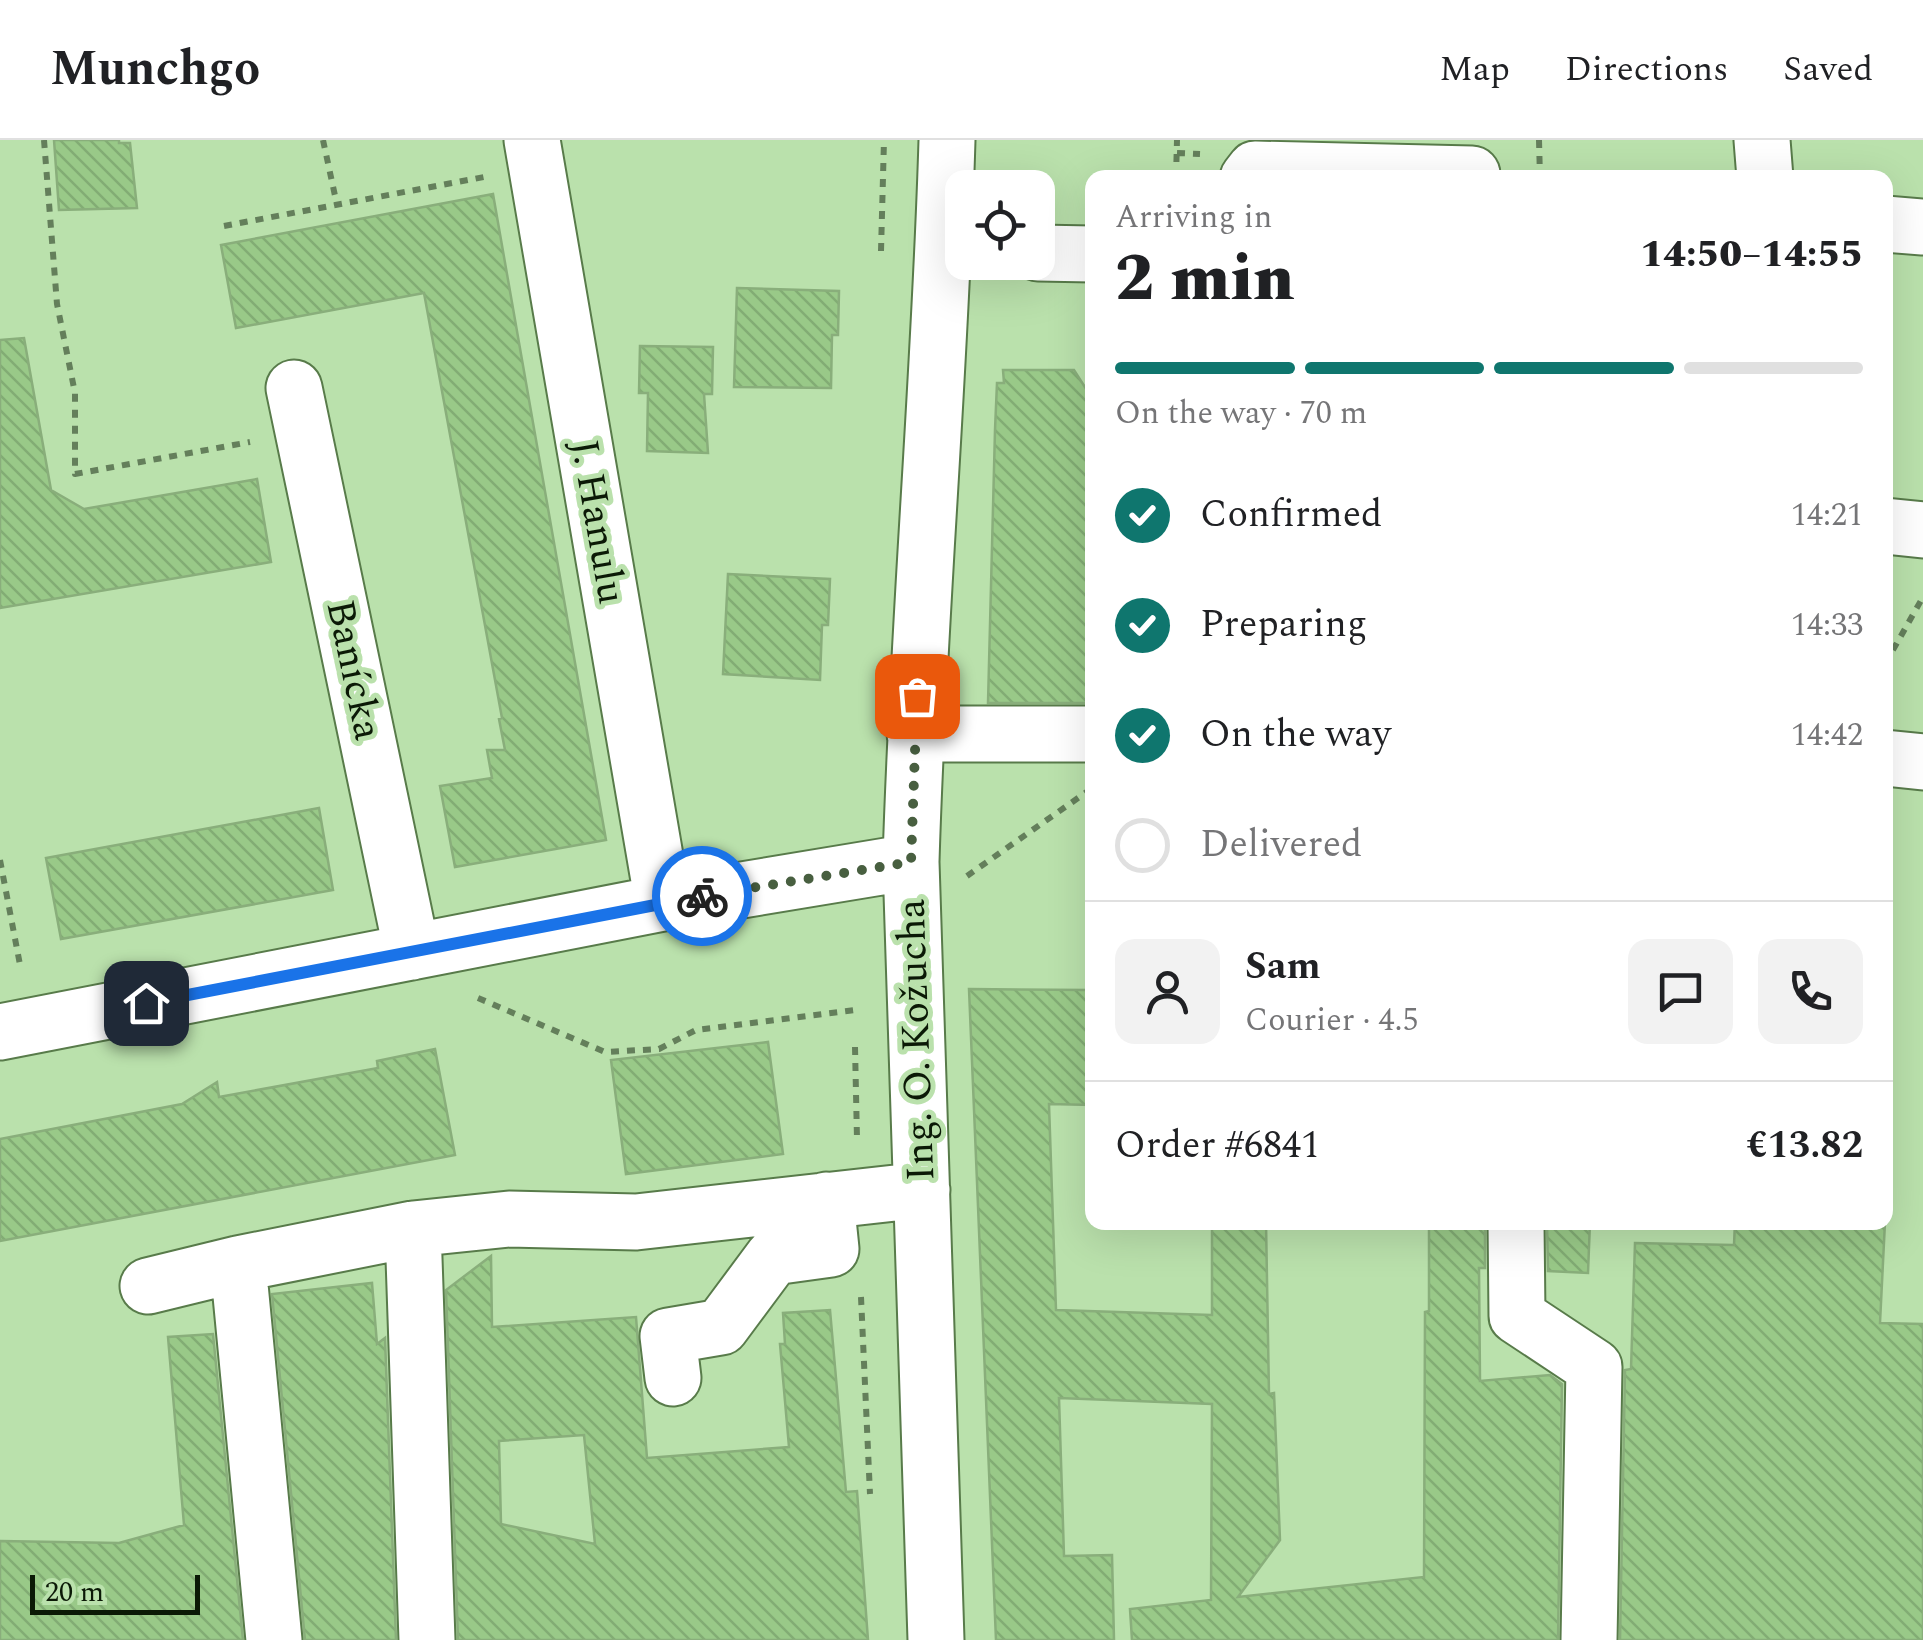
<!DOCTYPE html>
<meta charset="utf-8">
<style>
body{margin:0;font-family:Spectral,serif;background:#f2f2f2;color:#202124;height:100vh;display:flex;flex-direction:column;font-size:38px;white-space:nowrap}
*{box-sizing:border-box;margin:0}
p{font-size:32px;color:#757577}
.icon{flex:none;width:55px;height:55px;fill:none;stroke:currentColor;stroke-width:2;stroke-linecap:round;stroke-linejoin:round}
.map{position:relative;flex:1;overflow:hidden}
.details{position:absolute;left:1085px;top:30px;width:808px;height:1060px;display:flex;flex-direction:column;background:#fff;border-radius:20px;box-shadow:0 10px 40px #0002}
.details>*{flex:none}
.buttons{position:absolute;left:945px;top:30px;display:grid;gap:20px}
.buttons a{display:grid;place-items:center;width:110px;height:110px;border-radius:20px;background:#fff;box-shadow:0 10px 40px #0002;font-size:50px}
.scale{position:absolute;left:30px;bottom:25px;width:170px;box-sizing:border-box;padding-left:10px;border:5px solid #0b1906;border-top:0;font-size:28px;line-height:35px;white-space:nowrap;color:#0b1906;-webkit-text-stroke:8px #bae1ac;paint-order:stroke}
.pin{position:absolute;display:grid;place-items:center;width:85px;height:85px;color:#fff;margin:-42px;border-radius:20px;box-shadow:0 5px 15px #0006}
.courier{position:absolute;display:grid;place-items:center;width:100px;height:100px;margin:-50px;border:8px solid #1a73e8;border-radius:50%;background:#fff;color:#222;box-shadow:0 2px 12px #0007}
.head em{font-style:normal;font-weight:800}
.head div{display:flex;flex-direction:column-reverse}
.head{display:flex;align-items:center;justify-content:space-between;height:170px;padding:0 30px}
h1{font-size:65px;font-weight:800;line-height:75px}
.bar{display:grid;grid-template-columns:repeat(4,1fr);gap:15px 10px;align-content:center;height:120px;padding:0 30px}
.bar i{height:12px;border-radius:8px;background:#e0e0e0}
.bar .on{background:#0f766e}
.bar p{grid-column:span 4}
.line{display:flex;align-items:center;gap:25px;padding:0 30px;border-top:2px solid #e0e0e0}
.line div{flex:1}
.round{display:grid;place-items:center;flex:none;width:105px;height:105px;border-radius:20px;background:#f2f2f2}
ol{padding:0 30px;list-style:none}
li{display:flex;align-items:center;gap:30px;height:110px}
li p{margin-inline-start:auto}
li .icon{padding:10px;border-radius:50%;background:#0f766e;color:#fff;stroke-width:4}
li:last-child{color:#757577}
li i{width:55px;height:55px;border:5px solid #e0e0e0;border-radius:50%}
header{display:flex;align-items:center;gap:60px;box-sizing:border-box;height:140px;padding:0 50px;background:#fff;border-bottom:2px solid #e0e0e0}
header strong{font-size:48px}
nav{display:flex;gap:55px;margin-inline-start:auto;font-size:35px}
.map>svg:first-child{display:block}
.building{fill:url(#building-back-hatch);stroke:#89ae7b;stroke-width:2.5;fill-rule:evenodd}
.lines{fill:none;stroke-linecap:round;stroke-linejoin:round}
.minor-casing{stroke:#587b4a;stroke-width:59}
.path{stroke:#647f5b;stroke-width:6;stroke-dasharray:8 8;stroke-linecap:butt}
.minor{stroke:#fff;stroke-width:55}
.done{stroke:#485f40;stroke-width:10;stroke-dasharray:0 18}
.route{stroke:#1a73e8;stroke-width:12}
.labels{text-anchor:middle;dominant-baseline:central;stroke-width:10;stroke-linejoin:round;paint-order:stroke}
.street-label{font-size:40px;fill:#0b1906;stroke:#bae1ac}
</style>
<header>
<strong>Munchgo</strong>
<nav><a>Map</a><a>Directions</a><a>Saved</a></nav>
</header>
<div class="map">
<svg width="1923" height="1500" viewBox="0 0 1923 1500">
<defs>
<pattern id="building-back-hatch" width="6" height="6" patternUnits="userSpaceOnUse" patternTransform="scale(2.5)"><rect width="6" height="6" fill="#99c988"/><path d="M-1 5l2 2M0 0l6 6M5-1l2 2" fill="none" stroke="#82ac74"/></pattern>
</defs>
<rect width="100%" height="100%" fill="#bae1ac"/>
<path class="building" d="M54 0H119V3H130L137 68 59 70Z
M493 54 606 700 455 727 440 646 492 638 487 610H505L499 579 502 578 424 153 236 188 221 105Z
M737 148 839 151 838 195H832L831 248 734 247Z
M24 198 51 350 84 369 257 339 271 422 0 468V200Z
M640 206 713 207 712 254H704L708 313 647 311 648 253H639Z
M1003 230H1074L1092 258V563H988L995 290 997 243H1004Z
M728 434 830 439 828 485H822L820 540 723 534Z
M319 668 333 750 61 799 46 718Z
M969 849 1089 850 1092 965 1049 964 1056 1170 1212 1175V1082H1266L1269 1254 1274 1253 1280 1400 1238 1457 1424 1437 1425 1172 1429 1171V1082H1485V1128H1479L1480 1241 1550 1235 1562 1244 1558 1500H1132L1130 1469 1211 1460 1212 1264 1059 1258 1064 1416 1112 1415 1114 1500H996Z
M768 902 783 1014 626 1034 611 920Z
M435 909 455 1015 0 1101V999L182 964 217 942 219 957 378 928 377 921Z
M1547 1082H1590L1588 1133 1548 1131Z
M1735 1082H1885L1880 1183 1923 1184V1500H1620L1625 1230 1631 1229 1635 1103 1734 1105Z
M491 1116 492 1187 636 1177 647 1318 789 1307 780 1204H785L783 1173 830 1170 846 1352 857 1351 868 1500H458L446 1150ZM584 1295 595 1404 501 1384 499 1301Z
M372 1143 377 1204 385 1198 396 1500H305L272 1154Z
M213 1194 243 1500H0V1401L119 1403 184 1385 168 1197Z"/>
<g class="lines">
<g class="minor-casing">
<path id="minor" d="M532 0 663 763
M1762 0 1765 38
M1248 38 1255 29 1472 34
M1885 84 1923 87
M1038 113 1092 114
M294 248 412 812
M1885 386 1923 390
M915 594H1092
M1885 618 1923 622
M0 892 663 763 911 722
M1516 1082 1517 1176 1594 1227 1589 1500
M413 1089 427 1500
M238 1124 274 1500
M148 1146 238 1124 413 1089 509 1079 636 1082 922 1050
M673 1238 668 1196 721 1187 773 1117 831 1109 826 1060
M936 1500 911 722C918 481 940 241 947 0"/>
</g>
<path class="path" d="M44 0 57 164 75 253V334L250 302
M323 0 337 65
M1539 0 1540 38
M1177 13 1200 14
M1176 38 1177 0
M224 86 484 37
M881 111 884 0
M1885 524 1923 457
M0 720 21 830
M967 736 1088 651
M478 858 605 912 659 909 696 890 855 870
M855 907 857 999
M861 1157 870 1354"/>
<use href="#minor" class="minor"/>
</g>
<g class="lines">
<path class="done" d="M702 756 911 722 917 556"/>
<path class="route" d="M146 863 702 756"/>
</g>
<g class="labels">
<g class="street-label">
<text transform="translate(597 382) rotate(80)">J. Hanulu</text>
<text transform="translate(353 530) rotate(78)">Banícka</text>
<text transform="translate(917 900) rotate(-92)">Ing. O. Kožucha</text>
</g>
</g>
</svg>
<div class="buttons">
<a><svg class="icon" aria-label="locate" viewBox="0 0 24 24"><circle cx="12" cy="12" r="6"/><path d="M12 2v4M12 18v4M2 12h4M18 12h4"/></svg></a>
</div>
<div class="scale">20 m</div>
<div class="pin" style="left:917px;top:556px;background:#ea580c"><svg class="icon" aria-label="bag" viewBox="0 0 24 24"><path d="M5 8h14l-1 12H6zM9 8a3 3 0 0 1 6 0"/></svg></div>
<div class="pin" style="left:146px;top:863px;background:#1f2937"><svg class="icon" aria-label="home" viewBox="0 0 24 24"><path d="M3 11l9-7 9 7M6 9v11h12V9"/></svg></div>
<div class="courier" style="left:702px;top:756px"><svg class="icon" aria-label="bike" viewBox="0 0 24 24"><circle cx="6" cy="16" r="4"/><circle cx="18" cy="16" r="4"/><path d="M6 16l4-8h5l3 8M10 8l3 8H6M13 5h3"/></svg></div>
<section class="details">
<div class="head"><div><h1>2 min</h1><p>Arriving in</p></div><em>14:50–14:55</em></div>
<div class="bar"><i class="on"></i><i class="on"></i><i class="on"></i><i></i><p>On the way · 70 m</p></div>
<ol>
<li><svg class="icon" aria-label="check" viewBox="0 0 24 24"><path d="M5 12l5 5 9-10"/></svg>Confirmed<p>14:21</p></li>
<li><svg class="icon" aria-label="check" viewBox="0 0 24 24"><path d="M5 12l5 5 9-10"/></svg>Preparing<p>14:33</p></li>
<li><svg class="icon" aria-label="check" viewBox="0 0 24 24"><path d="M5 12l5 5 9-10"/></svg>On the way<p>14:42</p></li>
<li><i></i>Delivered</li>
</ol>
<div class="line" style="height:180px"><a class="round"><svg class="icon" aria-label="person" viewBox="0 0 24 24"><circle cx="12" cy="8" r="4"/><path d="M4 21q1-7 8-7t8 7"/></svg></a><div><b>Sam</b><p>Courier · 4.5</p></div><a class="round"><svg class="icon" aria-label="chat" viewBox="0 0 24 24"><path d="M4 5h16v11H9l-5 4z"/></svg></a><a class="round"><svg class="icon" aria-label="phone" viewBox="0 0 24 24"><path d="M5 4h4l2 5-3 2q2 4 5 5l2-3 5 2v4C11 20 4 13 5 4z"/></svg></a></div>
<div class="line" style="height:130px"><div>Order #6841</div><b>€13.82</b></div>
</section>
</div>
